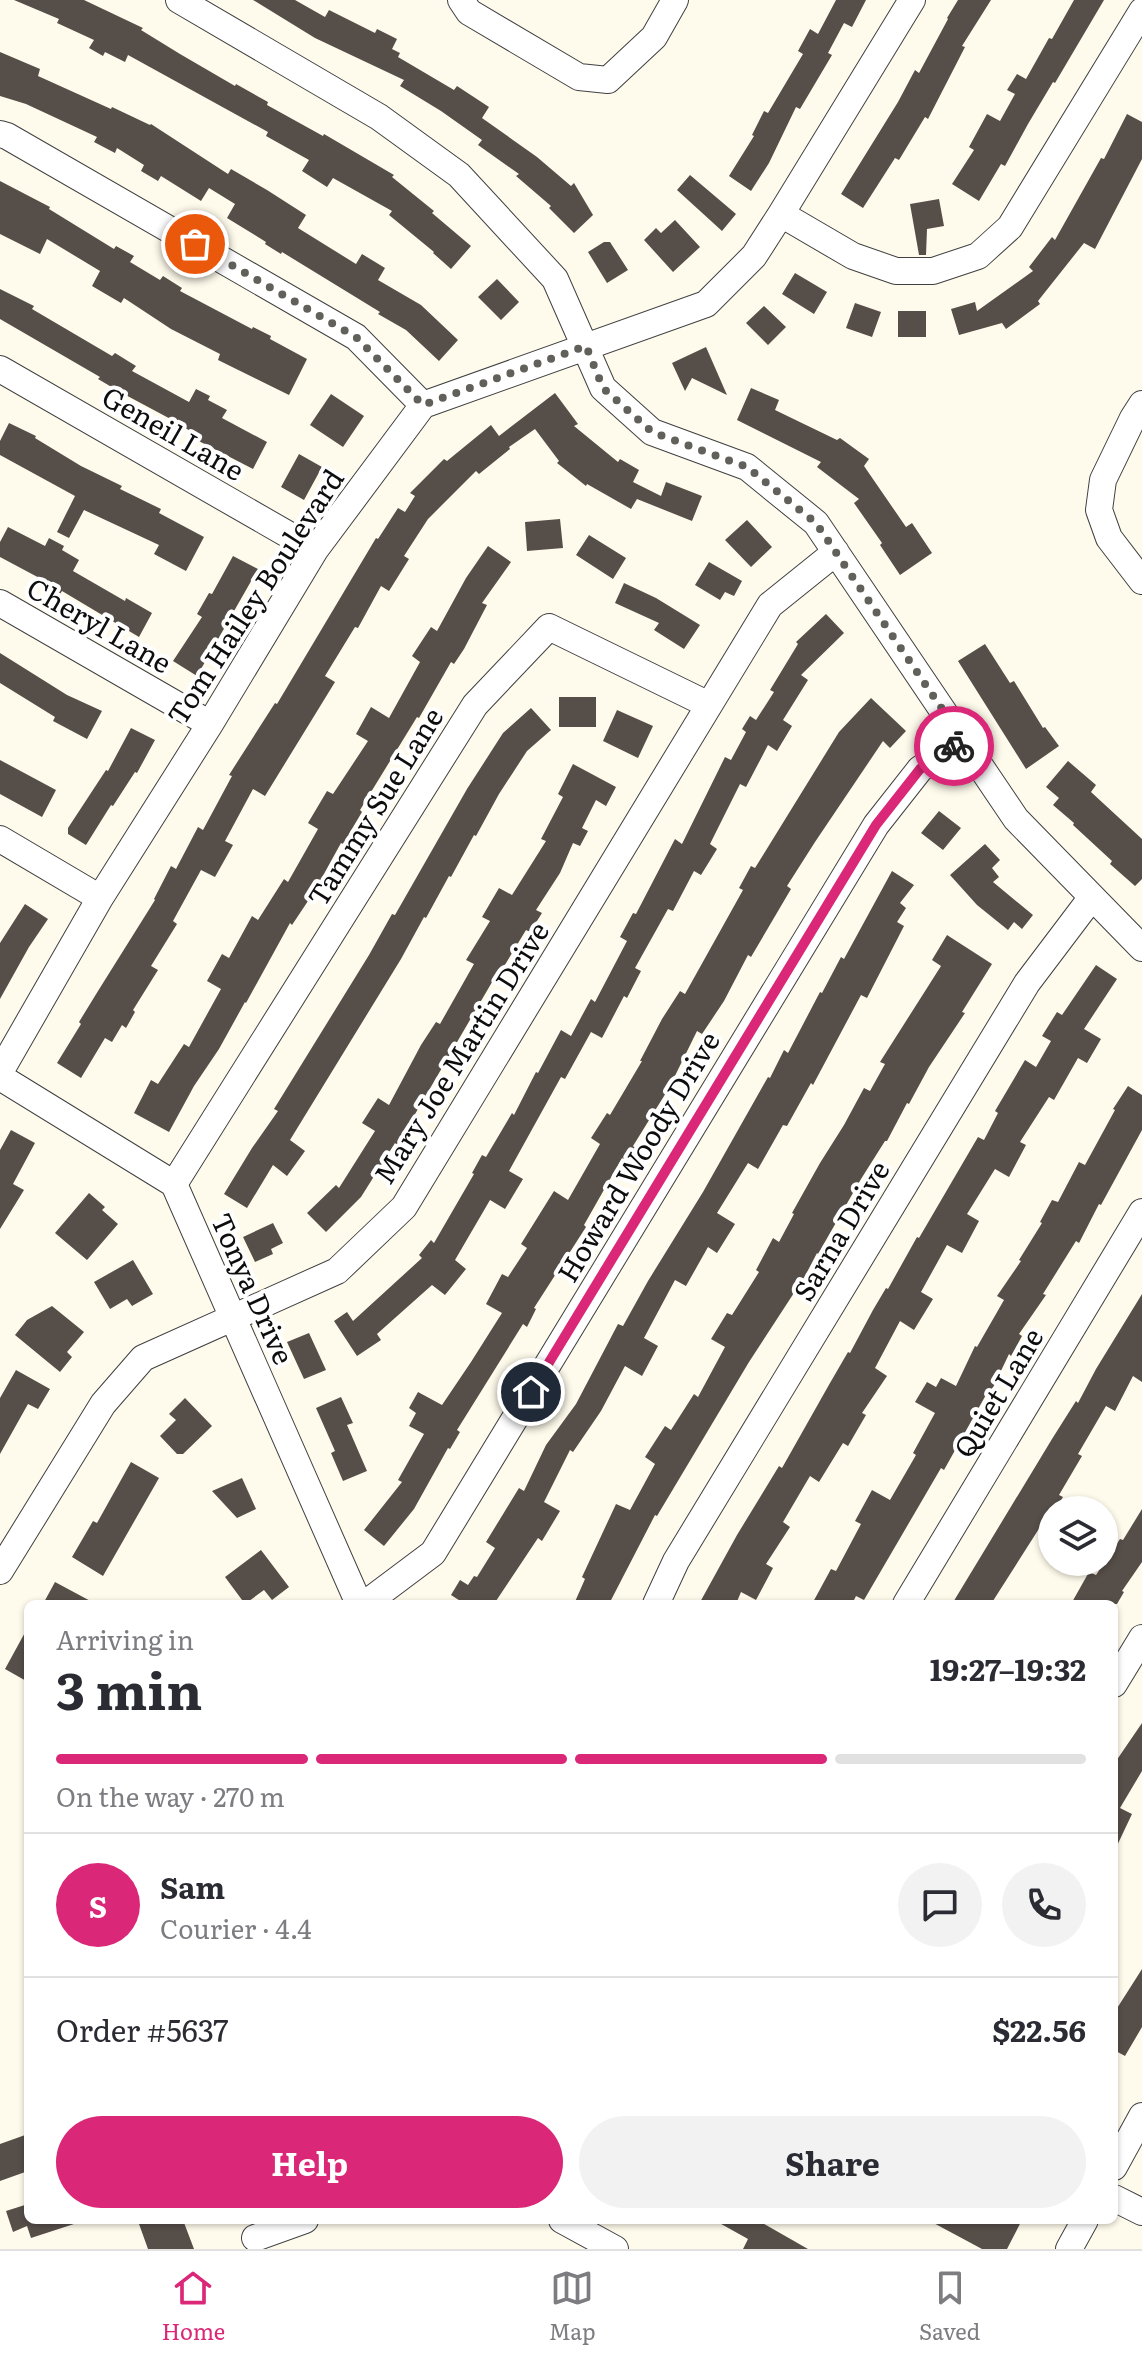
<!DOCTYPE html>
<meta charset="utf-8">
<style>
body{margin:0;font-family:Literata,serif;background:#f2f2f3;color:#2b2b33;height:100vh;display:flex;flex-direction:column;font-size:30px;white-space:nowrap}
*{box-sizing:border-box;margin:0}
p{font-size:26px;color:#7c7c81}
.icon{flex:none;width:44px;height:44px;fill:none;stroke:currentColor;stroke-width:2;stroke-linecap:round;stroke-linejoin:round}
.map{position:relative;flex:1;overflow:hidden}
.panel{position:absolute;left:24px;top:1600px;width:1094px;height:624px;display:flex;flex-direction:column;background:#fff;border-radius:12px;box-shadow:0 2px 6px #0004}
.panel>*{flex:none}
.tools{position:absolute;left:1038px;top:1496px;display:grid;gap:16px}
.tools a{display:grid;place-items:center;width:80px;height:80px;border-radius:50%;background:#fff;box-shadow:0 2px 6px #0004;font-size:40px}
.pin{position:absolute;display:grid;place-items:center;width:68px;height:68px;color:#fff;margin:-34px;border:4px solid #fff;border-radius:50%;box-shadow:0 2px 8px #0007}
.courier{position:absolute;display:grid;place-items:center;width:80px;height:80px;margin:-40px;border:6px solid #db2777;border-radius:50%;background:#fff;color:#222;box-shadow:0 2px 10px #0007}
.summary em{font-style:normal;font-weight:700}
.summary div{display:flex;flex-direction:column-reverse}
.summary{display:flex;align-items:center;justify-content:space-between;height:136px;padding:0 32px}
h1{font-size:52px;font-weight:700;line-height:60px}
.bar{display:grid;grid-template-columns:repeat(4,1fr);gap:12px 8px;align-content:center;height:96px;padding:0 32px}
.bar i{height:10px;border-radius:6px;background:#e1e1e2}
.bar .current{background:#db2777}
.bar p{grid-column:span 4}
.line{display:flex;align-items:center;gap:20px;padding:0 32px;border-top:2px solid #e1e1e2}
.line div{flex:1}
.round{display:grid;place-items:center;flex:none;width:84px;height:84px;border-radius:42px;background:#f2f2f3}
.action{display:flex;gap:16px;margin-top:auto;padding:16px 32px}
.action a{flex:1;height:92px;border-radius:48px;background:#db2777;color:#fff;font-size:32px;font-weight:700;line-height:92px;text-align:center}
.action a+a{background:#f2f2f3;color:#2b2b33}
.menu{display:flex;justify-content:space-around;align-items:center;height:112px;border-top:2px solid #e1e1e2;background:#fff;font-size:22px;color:#7c7c81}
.menu a{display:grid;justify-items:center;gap:4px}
.menu .current{color:#db2777}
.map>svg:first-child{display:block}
.building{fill:#564e49}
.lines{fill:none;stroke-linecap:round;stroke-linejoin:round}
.minor-casing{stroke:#404040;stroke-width:28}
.minor{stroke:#fff;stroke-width:26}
.done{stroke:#62605b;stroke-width:8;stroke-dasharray:0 14.4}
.route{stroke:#db2777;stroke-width:10}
.labels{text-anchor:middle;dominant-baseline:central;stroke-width:8;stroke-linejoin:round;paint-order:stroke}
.street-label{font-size:28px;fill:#0d0d0d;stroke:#fff}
</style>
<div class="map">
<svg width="1142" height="2249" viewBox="0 0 1142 2249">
<rect width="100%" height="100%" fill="#fffbec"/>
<path class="building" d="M14 0H84L143 28 141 30 180 54 235 86 236 84 268 102 267 105 323 136 324 134 394 175 392 177 434 211 432 213 471 246 451 269 433 253 434 252 389 215 392 211 333 178 327 187 302 171 309 160 266 136 268 132 128 55 125 62 105 52 103 56 89 48 94 40 57 23 59 19Z
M253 0H295L325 17 329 10 375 33 377 29 397 39 392 49 400 53 398 57 454 90 457 86 489 107 482 118 537 157 571 186 574 183 593 215 574 233 549 208 551 206 516 176 519 174 478 145 482 140 441 111 400 86 404 80 315 38Z
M836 0H866L852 27 844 23 828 53 832 55 800 109 796 107 769 163 751 191 729 176 754 136 752 135 764 111 768 113 803 54 798 51 810 29 818 34Z
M958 0H991L962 46 965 47 928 119 925 117 899 160 895 158 863 208 841 194 898 102 915 70 919 73 948 19 947 18Z
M1074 0H1104L1055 83 1053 82 1028 124 1005 166 1001 164 979 201 952 184 974 150 969 147 987 114 1000 121 1015 94 1007 90 1017 74 1026 79 1049 38 1052 39Z
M0 52 40 69 38 76 111 109 112 107 150 125 151 124 228 174 231 169 267 190 306 215 298 228 356 264 362 254 385 268 378 280 421 305 458 340 439 361 406 330 378 314 380 312 282 252 281 254 265 244 266 242 227 218 235 204 209 188 201 201 161 176 158 181 141 171 144 165 117 148 115 153 94 142 97 137 26 104 0 96Z
M1127 114 1142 122V159L1095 249 1084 243 1038 301 1040 304 1006 329 1002 323 959 335 951 309 975 302 977 311 1033 271 1029 267 1052 237 1055 240 1101 158 1104 159Z
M690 175 736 214 722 231 677 190Z
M0 181 50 207 49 209 114 249 116 246 134 256 130 262 160 280 163 276 182 288 180 291 252 329 253 327 271 336 270 339 307 359 289 395 218 360 220 354 171 329 124 298 121 303 92 286 100 271 47 239 40 254 0 234Z
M939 199 944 226 927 229 926 255H919L910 204Z
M675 220 700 247 673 272 644 240 656 228 661 233Z
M604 242H610L628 270 607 283 588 252Z
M795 273 827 292 814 314 782 294Z
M497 279 519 302 501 320 478 297Z
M0 289 34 306 32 309 112 356 115 353 136 366 132 371 189 402 196 389 210 396 208 400 227 410 222 418 267 442 253 469 191 437 193 433 178 423 120 392 98 379 100 377 0 319Z
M855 303 881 312 872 337 846 328Z
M764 306 786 327 768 345 746 323Z
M898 311H926V337H898Z
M706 347 727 395 692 378 685 391 672 363Z
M751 388 779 400 775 410 837 440 840 438 869 459 864 466 906 527 912 523 932 553 900 575 880 545 882 543 854 503 859 499 817 467 821 462 737 420Z
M555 393 578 424 574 426 618 462 620 459 639 470 633 482 661 496 666 482 702 496 692 521 637 499 631 509 587 484 586 486 557 463 559 461 535 429 509 447 510 449 479 474 476 471 428 519 404 556 409 559 389 591 381 586 358 628 355 627 325 676 335 682 265 796 253 789 225 841 233 845 215 877 201 870 173 921 177 924 151 966 158 970 133 1010 135 1012 126 1028 122 1025 112 1042 105 1038 81 1078 57 1063 81 1024 79 1022 98 991 155 900 154 899 171 866 176 869 198 827 203 830 232 776 229 775 275 703 277 704 376 538 378 539 398 508 405 512 415 496 410 493 444 459 447 461 491 425 499 436Z
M331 394 364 416 343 447 310 425Z
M9 423 36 436 35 438 81 466 122 486 120 489 161 509 159 513 204 537 186 571 154 554 159 545 84 510 69 538 57 532 75 496 0 455V441Z
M299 454 322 467 304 500 281 487Z
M560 519 563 548 527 551 525 522Z
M747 520 772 547 751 567 725 540Z
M8 527 45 546 49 538 64 546 62 550 79 560 73 571 125 601 126 598 152 613 139 637 62 591 60 594 43 585 45 581 0 557V542Z
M589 535 626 558 613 579 576 555Z
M488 546 511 562 482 603 487 605 464 649 454 664 451 662 419 718 417 717 360 810 362 812 343 844 341 843 314 892 292 925 290 923 246 1003 245 1002 219 1049 194 1086 169 1132 134 1113 151 1080 158 1084 184 1044 189 1047 221 989 207 981 222 954 229 958 252 916 258 920 284 879 288 882 318 829 308 823 327 791 333 794 368 741 356 734 371 707 389 718 420 662 412 656 431 627 437 631 466 578Z
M233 556 258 569 197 676 173 661 202 617 197 614 209 593 212 594Z
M709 562 742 581 734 596 725 592 720 600 695 585Z
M624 583 656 598 700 625 684 649 654 630 659 623 615 603Z
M826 614 844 633 801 675 808 680 783 720 792 726 777 751 768 745 746 787 740 784 710 844 717 849 701 875 694 871 673 911 668 909 635 968 641 971 627 998 624 996 602 1038 591 1032 565 1079 561 1077 509 1171 523 1179 505 1209 490 1200 455 1260 466 1269 445 1295 432 1285 377 1334 381 1340 357 1356 334 1321 347 1312 353 1321 422 1258 419 1255 431 1240 434 1243 474 1174 472 1173 482 1155 486 1157 512 1113 514 1115 536 1072 538 1073 561 1030 571 1036 591 999 595 1002 627 941 620 937 633 913 636 914 675 839 682 844 725 757 731 760 746 732 742 729 750 716 756 720 774 692 770 690 798 644 796 642Z
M985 644 1010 683 1014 681 1043 728 1045 727 1059 746 1026 769 958 661Z
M0 653 67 695 102 711 87 739 53 721 55 717 0 683Z
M559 697H596V727H559Z
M871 698 906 731 890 748 883 741 815 842 787 886 791 889 751 957 748 955 724 1001 702 1034 697 1031 669 1088 633 1146 635 1148 626 1160 622 1158 584 1225 586 1227 534 1308 536 1309 527 1327 523 1324 457 1430 460 1432 450 1449 448 1448 414 1509 384 1546 364 1530 402 1482 398 1480 424 1434 409 1426 416 1413 409 1408 418 1392 442 1405 471 1362 502 1313 486 1304 502 1274 508 1277 527 1248 521 1244 554 1191 568 1200 600 1144 591 1138 607 1113 610 1115 642 1061H640L662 1019 680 991 685 994 743 890 739 888 751 866 755 868 839 732Z
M531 708 551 730 527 751 499 794 476 836 474 835 451 877 449 876 426 918 424 917 401 959 290 1140 305 1151 287 1176 273 1165 247 1208 224 1194 252 1148 278 1111 274 1109 369 955 392 914 395 915 467 789 503 733Z
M617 710 653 726 638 758 603 741Z
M131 728 155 740 137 773 135 772 113 806 111 805 86 845 68 834V828L106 770 108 771Z
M0 760 56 790 42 817 0 794Z
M1068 761 1096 785 1091 792 1142 839V879L1135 886 1110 864 1112 861 1073 825 1074 823 1053 805 1059 798 1046 787Z
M573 764 616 787 606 806 596 800 582 828 588 831 580 846 573 843 560 873 536 910 542 913 530 932 526 930 497 978 495 977 397 1145 395 1143 361 1197 326 1232 307 1213 336 1185 339 1188 375 1131 362 1123 378 1098 389 1105 421 1045 436 1022 440 1024 474 964 466 960 490 921 482 917 499 888 512 895 546 841 541 839 563 797 558 794Z
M939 811 961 828 943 850 921 833Z
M985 844 1000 860 992 868 999 877 993 882 1033 915 1022 929 1014 922 1008 930 977 905 950 875Z
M892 871 914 885 900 903 906 908 897 922 904 926 867 998 861 995 813 1085 811 1083 787 1126 783 1125 758 1169 748 1163 717 1213 735 1224 717 1253 708 1247 686 1286 675 1280 644 1338 658 1346 642 1376 625 1366 601 1411 573 1452 570 1450 544 1502 560 1511 542 1541 538 1538 494 1604H465L451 1595 460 1580 468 1585 474 1576 477 1577 495 1548 486 1542 519 1488 524 1491 546 1445 576 1404 618 1324 623 1326 648 1281 703 1192 768 1077 770 1078 784 1050 788 1053 820 992 822 993 841 957 844 959Z
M25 904 48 919 29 947 0 999V943Z
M947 935 992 964 962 1012 965 1013 929 1067 909 1104 907 1103 887 1141H885L861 1179 818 1254 817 1253 805 1276 749 1362 657 1516 655 1515 609 1604H574L585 1579 582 1577 616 1504 630 1510 655 1464 645 1457 665 1426 671 1430 694 1394 698 1397 725 1347 711 1339 727 1313 732 1315 759 1272 756 1270 773 1238 779 1242 794 1214 792 1213 820 1163 844 1125 864 1088 870 1091 885 1064 880 1062 941 966 932 960Z
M1096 965 1117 979 1084 1029 1101 1039 1087 1063 1078 1058 1054 1100 1049 1097 1020 1142 1026 1145 1009 1177 995 1169 967 1214 979 1221 962 1253 947 1245 921 1292 933 1299 914 1330 900 1321 875 1368 887 1376 862 1413 866 1415 848 1446 843 1443 819 1482 810 1476 783 1522 790 1527 766 1564 773 1568 756 1600 741 1592 736 1604H699L737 1535 779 1466 782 1468 830 1383 848 1352 850 1353 873 1310 886 1288 888 1289 917 1237 919 1238 978 1137 984 1140 998 1113 995 1111 1025 1060 1036 1067 1051 1041 1042 1036 1057 1012 1062 1015Z
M1128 1086 1142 1095V1130L1101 1205 1099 1204 1079 1243 1076 1241 1043 1294 1046 1295 1019 1334 1022 1336 1011 1356 1009 1354 990 1394 987 1393 944 1470 941 1468 864 1600 856 1596 852 1604H812L831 1569 836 1571 861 1524 855 1521 872 1490 890 1500 916 1455 913 1453 935 1413 915 1402 927 1382 936 1387 941 1378 956 1386 975 1346 977 1347 1004 1300 997 1296 1021 1261 1019 1260 1042 1223 1040 1222 1052 1200 1058 1202 1079 1162 1085 1165 1115 1110 1113 1109Z
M11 1130 35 1143 13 1184 24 1190 0 1229V1150Z
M89 1193 105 1207 102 1210 118 1224 87 1260 55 1233Z
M273 1223 283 1243 271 1249 273 1254 255 1262 243 1237Z
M133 1260 153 1294 132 1306 127 1299 110 1309 94 1282Z
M1142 1294V1382L1133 1376 1115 1411 1106 1406 1078 1454 1082 1456 1059 1495 1063 1497 1055 1510H1052V1516L1046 1527 1042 1524 991 1604H952L1052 1439 1076 1401 1078 1403 1096 1369Z
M52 1306 84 1332 67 1352 72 1357 60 1372 15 1335 27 1320Z
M309 1333 326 1370 304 1379 287 1342Z
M16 1370 50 1389 38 1409 28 1404 0 1454V1398Z
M341 1397 353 1423 347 1425 367 1471 343 1481 331 1453 335 1451 316 1408Z
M185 1398 212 1426 183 1454H177L160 1436 176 1420 169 1414Z
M131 1462 159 1478 103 1576 72 1557 93 1521 97 1523Z
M242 1478 256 1509 237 1518 212 1491Z
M1142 1509V1562L1122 1591 1124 1592 1117 1604H1071L1089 1572 1096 1575 1120 1539 1123 1540Z
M261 1550 289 1587 272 1600 264 1590 245 1604 225 1577Z
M55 1582 96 1604H43Z
M28 1627V1682L5 1669Z
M1142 1723V1771L1120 1808 1132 1814 1114 1852V1764Z
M1142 1969V2027L1125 2056 1114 2050V2013Z
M28 2134V2171L0 2181V2144Z
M28 2204V2220H77V2223L31 2238 27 2226 13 2232 6 2211Z
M150 2220H183L194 2249H148L139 2224Z
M714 2220H757L808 2249H743L748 2239Z
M928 2220H1022L1007 2249H982Z"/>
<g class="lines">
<g class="minor-casing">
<path id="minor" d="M179 0 379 117 459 175 555 279 603 388 652 432 747 467 816 523 1016 819 1142 948
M461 0 469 12 579 77 608 80 654 37 675 0
M0 134 7 136 356 337 423 405
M781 214 853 256 896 271H933L978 256 1010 227 1142 11
M0 369 315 550
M1142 404 1133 418 1103 480 1099 510 1109 538 1142 581
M0 603 210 724
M0 839 100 898
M0 1072 100 898 210 724 315 550 423 405 706 304 754 256 781 214 912 0
M0 1077 174 1184 359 1604
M174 1184 475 705 549 627 709 705
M0 1571 103 1404 143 1358 337 1271 404 1207 770 605 836 552
M365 1604 433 1553 876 825 920 769 963 740
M656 1604 676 1561 1027 983 1092 897
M906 1604 1142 1212
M1114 1684 1142 1638
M1114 2167 1142 2116
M1114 2198 1142 2212
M562 2220 615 2249
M255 2238 305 2220
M1069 2249 1085 2220"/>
</g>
<use href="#minor" class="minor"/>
</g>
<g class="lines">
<path class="done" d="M195 244 356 337 423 405 586 346 603 388 652 432 747 467 816 523 963 740 954 746"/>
<path class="route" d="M531 1392 876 825 920 769 954 746"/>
</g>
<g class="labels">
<g class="street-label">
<text transform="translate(174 432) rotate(30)">Geneil Lane</text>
<text transform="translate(254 596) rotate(-57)">Tom Hailey Boulevard</text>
<text transform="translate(100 624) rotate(30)">Cheryl Lane</text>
<text transform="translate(374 806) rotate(-58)">Tammy Sue Lane</text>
<text transform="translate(460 1052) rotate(-58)">Mary Joe Martin Drive</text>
<text transform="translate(637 1156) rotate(-59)">Howard Woody Drive</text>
<text transform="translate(840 1230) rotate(-59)">Sarna Drive</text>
<text transform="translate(254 1288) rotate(66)">Tonya Drive</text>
<text transform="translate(997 1392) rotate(-59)">Quiet Lane</text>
</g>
</g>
</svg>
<div class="tools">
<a><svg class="icon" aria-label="layers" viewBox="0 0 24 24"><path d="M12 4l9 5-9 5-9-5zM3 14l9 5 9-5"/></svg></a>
</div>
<div class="pin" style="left:195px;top:244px;background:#ea580c"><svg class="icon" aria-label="bag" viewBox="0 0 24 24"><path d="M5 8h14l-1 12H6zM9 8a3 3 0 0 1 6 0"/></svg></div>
<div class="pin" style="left:531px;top:1392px;background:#1f2937"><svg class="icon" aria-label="home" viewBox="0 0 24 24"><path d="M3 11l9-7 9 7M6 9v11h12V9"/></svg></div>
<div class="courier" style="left:954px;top:746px"><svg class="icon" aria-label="bike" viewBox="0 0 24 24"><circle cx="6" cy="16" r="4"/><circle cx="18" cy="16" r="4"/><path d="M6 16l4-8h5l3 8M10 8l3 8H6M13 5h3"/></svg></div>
<section class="panel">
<div class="summary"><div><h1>3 min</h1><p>Arriving in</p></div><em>19:27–19:32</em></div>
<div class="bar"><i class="current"></i><i class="current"></i><i class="current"></i><i></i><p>On the way · 270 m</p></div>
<div class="line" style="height:144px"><b class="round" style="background:#db2777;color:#fff">S</b><div><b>Sam</b><p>Courier · 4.4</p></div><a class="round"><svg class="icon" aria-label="chat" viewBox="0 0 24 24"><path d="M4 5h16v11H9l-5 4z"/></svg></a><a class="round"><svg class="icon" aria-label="phone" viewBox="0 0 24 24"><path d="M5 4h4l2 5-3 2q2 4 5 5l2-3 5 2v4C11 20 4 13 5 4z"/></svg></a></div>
<div class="line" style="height:104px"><div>Order #5637</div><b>$22.56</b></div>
<div class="action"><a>Help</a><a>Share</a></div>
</section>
</div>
<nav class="menu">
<a class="current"><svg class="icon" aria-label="home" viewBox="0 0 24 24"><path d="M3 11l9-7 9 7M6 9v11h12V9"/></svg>Home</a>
<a><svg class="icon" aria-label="map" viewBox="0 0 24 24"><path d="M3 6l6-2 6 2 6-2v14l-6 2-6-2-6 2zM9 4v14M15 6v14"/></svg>Map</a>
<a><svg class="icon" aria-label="saved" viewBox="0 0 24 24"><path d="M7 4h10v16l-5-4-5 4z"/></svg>Saved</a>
</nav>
